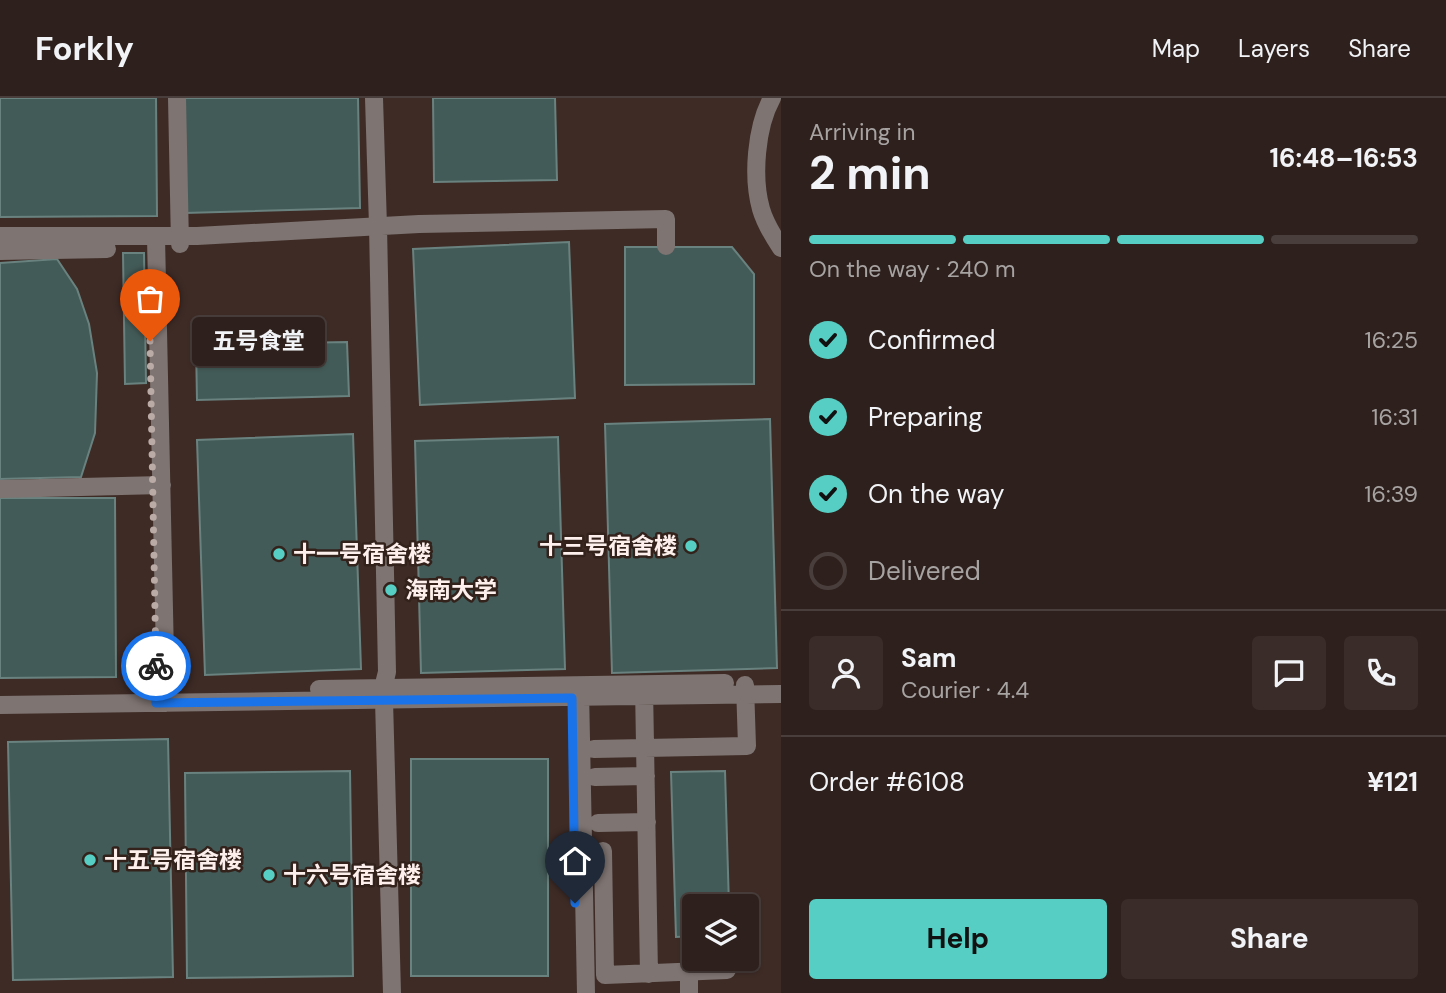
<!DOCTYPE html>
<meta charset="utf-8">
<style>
body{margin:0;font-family:"DM Sans","Noto Sans SC",sans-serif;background:#3a2d29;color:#f1f3f6;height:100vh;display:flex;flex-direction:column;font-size:26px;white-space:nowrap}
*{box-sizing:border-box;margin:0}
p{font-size:23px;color:#a7a3a3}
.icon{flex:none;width:38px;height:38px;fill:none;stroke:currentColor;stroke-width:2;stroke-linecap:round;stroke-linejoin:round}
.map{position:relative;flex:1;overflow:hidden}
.drawer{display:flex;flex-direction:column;background:#2e201c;width:665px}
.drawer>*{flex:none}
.fabs{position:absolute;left:682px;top:796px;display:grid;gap:14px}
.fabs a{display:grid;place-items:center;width:77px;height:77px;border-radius:7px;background:#2e201c;box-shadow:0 2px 5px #0004,0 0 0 2px #493e3b;font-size:35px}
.pin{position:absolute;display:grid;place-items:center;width:60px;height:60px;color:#fff;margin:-72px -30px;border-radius:50% 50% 50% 0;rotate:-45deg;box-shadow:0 0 7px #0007}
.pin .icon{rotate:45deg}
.courier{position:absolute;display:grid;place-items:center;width:70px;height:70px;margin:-35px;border:5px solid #1a73e8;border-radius:50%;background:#fff;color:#222;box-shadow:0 2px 9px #0007}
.bubble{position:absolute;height:49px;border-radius:7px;background:#2e201c;box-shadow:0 2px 5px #0004,0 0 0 2px #493e3b;font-size:23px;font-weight:700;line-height:49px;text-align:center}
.summary em{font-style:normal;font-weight:700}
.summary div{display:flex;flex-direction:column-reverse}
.summary{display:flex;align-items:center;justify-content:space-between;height:119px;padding:0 28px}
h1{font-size:46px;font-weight:700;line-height:52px}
.bar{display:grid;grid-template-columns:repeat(4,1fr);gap:10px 7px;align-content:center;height:84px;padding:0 28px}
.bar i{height:9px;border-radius:5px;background:#493e3b}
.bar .active{background:#56cec3}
.bar p{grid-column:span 4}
.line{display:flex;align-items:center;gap:18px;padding:0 28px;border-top:2px solid #493e3b}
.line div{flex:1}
.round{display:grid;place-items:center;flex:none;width:74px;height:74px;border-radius:7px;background:#3a2d29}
ol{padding:0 28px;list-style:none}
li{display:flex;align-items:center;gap:21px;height:77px}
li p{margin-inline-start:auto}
li .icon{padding:7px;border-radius:50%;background:#56cec3;color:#111;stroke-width:4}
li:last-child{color:#a7a3a3}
li i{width:38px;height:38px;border:4px solid #493e3b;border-radius:50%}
.cta{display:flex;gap:14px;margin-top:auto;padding:14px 28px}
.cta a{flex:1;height:80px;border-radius:7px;background:#56cec3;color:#111;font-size:28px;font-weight:700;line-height:80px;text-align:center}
.cta a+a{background:#3a2d29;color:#f1f3f6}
header{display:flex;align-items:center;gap:42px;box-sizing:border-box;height:98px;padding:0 35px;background:#2e201c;border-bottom:2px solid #493e3b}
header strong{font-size:33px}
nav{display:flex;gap:38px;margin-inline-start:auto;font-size:24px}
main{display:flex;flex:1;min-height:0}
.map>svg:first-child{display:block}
.building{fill:#435b58;stroke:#6a827f;stroke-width:2}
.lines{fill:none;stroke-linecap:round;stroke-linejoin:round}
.minor{stroke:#7e7471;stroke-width:18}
.done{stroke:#baaba7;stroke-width:7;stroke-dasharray:0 12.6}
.route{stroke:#1a73e8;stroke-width:9}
.poi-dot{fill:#56cec3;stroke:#33221c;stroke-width:2.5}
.labels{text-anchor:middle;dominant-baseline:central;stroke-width:5;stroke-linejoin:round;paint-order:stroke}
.poi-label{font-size:23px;font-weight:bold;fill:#fdf0ec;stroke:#33221c;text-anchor:start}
</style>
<header>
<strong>Forkly</strong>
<nav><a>Map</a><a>Layers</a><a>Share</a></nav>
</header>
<main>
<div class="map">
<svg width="781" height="895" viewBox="0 0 781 895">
<rect width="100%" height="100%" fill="#3e2b26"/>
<path class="building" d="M0 0H156L157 118 0 119Z
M182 0H358L360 110 185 115Z
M433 0H555L557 82 434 84Z
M569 144 575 300 420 307 413 151Z
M625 149H732L754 176V286L625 287Z
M123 155H144L146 285 125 286Z
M57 161 77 191 89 226 97 275 95 335 81 379 0 381V165Z
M347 244 349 298 197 302 196 247Z
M770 321 777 570 612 575 605 326Z
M353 336 361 571 205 577 197 342Z
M558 339 565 571 421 575 415 343Z
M0 400H115L116 579 0 580Z
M168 641 173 879 13 882 8 644Z
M411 661H548V878H411Z
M350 673 353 878 187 880 185 675Z
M725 673 729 808H695V838L676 839 671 674Z"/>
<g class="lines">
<path class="minor" d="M177 0 180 146
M374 0 378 128 387 574 383 590 384 602 392 895
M772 0C756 29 752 79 761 111 765 125 773 138 781 150
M0 138H197L419 126 666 121V148
M156 139 166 605
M0 153 107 151
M0 391 162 387
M644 589 649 876
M319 591 725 585
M580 591 586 895
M0 607 781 596
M594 651 747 648 745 587
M595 679 646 678
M598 725 647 724
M603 753 605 877 727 872
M689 895V873"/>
</g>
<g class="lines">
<path class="done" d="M150 243 156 568"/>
<path class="route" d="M156 568V605L572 600 575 805"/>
</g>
<g class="poi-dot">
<circle cx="691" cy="448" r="7"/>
<circle cx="279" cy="456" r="7"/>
<circle cx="391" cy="492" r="7"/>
<circle cx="90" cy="762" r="7"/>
<circle cx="269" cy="777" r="7"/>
</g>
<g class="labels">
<g class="poi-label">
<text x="677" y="448" text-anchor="end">十三号宿舍楼</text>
<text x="293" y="456">十一号宿舍楼</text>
<text x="405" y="492">海南大学</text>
<text x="104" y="762">十五号宿舍楼</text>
<text x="283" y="777">十六号宿舍楼</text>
</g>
</g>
</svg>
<div class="fabs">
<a><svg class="icon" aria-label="layers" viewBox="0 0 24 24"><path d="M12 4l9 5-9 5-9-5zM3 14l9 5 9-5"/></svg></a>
</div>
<div class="pin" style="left:150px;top:243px;background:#ea580c"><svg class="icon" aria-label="bag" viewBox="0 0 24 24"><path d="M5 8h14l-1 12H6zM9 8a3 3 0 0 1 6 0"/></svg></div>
<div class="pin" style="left:575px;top:805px;background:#1f2937"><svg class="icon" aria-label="home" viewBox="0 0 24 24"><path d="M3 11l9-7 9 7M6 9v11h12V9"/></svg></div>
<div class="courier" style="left:156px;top:568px"><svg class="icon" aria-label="bike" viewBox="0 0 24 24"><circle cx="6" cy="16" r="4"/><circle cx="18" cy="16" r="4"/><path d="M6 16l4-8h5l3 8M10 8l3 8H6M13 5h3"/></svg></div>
<div class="bubble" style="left:192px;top:219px;width:133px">五号食堂</div>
</div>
<section class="drawer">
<div class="summary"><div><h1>2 min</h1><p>Arriving in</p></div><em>16:48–16:53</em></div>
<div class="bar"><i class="active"></i><i class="active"></i><i class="active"></i><i></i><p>On the way · 240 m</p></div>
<ol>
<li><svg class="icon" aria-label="check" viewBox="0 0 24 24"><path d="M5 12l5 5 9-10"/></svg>Confirmed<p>16:25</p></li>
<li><svg class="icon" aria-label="check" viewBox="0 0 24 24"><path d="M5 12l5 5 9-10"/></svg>Preparing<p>16:31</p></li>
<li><svg class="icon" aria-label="check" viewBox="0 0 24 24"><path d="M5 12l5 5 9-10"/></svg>On the way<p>16:39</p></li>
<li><i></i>Delivered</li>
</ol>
<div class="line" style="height:126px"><a class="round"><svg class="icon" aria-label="person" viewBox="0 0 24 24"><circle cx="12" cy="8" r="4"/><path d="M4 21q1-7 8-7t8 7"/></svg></a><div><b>Sam</b><p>Courier · 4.4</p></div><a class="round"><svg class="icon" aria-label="chat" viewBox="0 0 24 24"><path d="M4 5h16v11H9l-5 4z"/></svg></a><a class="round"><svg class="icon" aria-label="phone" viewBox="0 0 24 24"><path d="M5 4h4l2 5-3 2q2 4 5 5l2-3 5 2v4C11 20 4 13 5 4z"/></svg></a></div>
<div class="line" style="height:91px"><div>Order #6108</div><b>¥121</b></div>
<div class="cta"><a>Help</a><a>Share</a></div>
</section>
</main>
